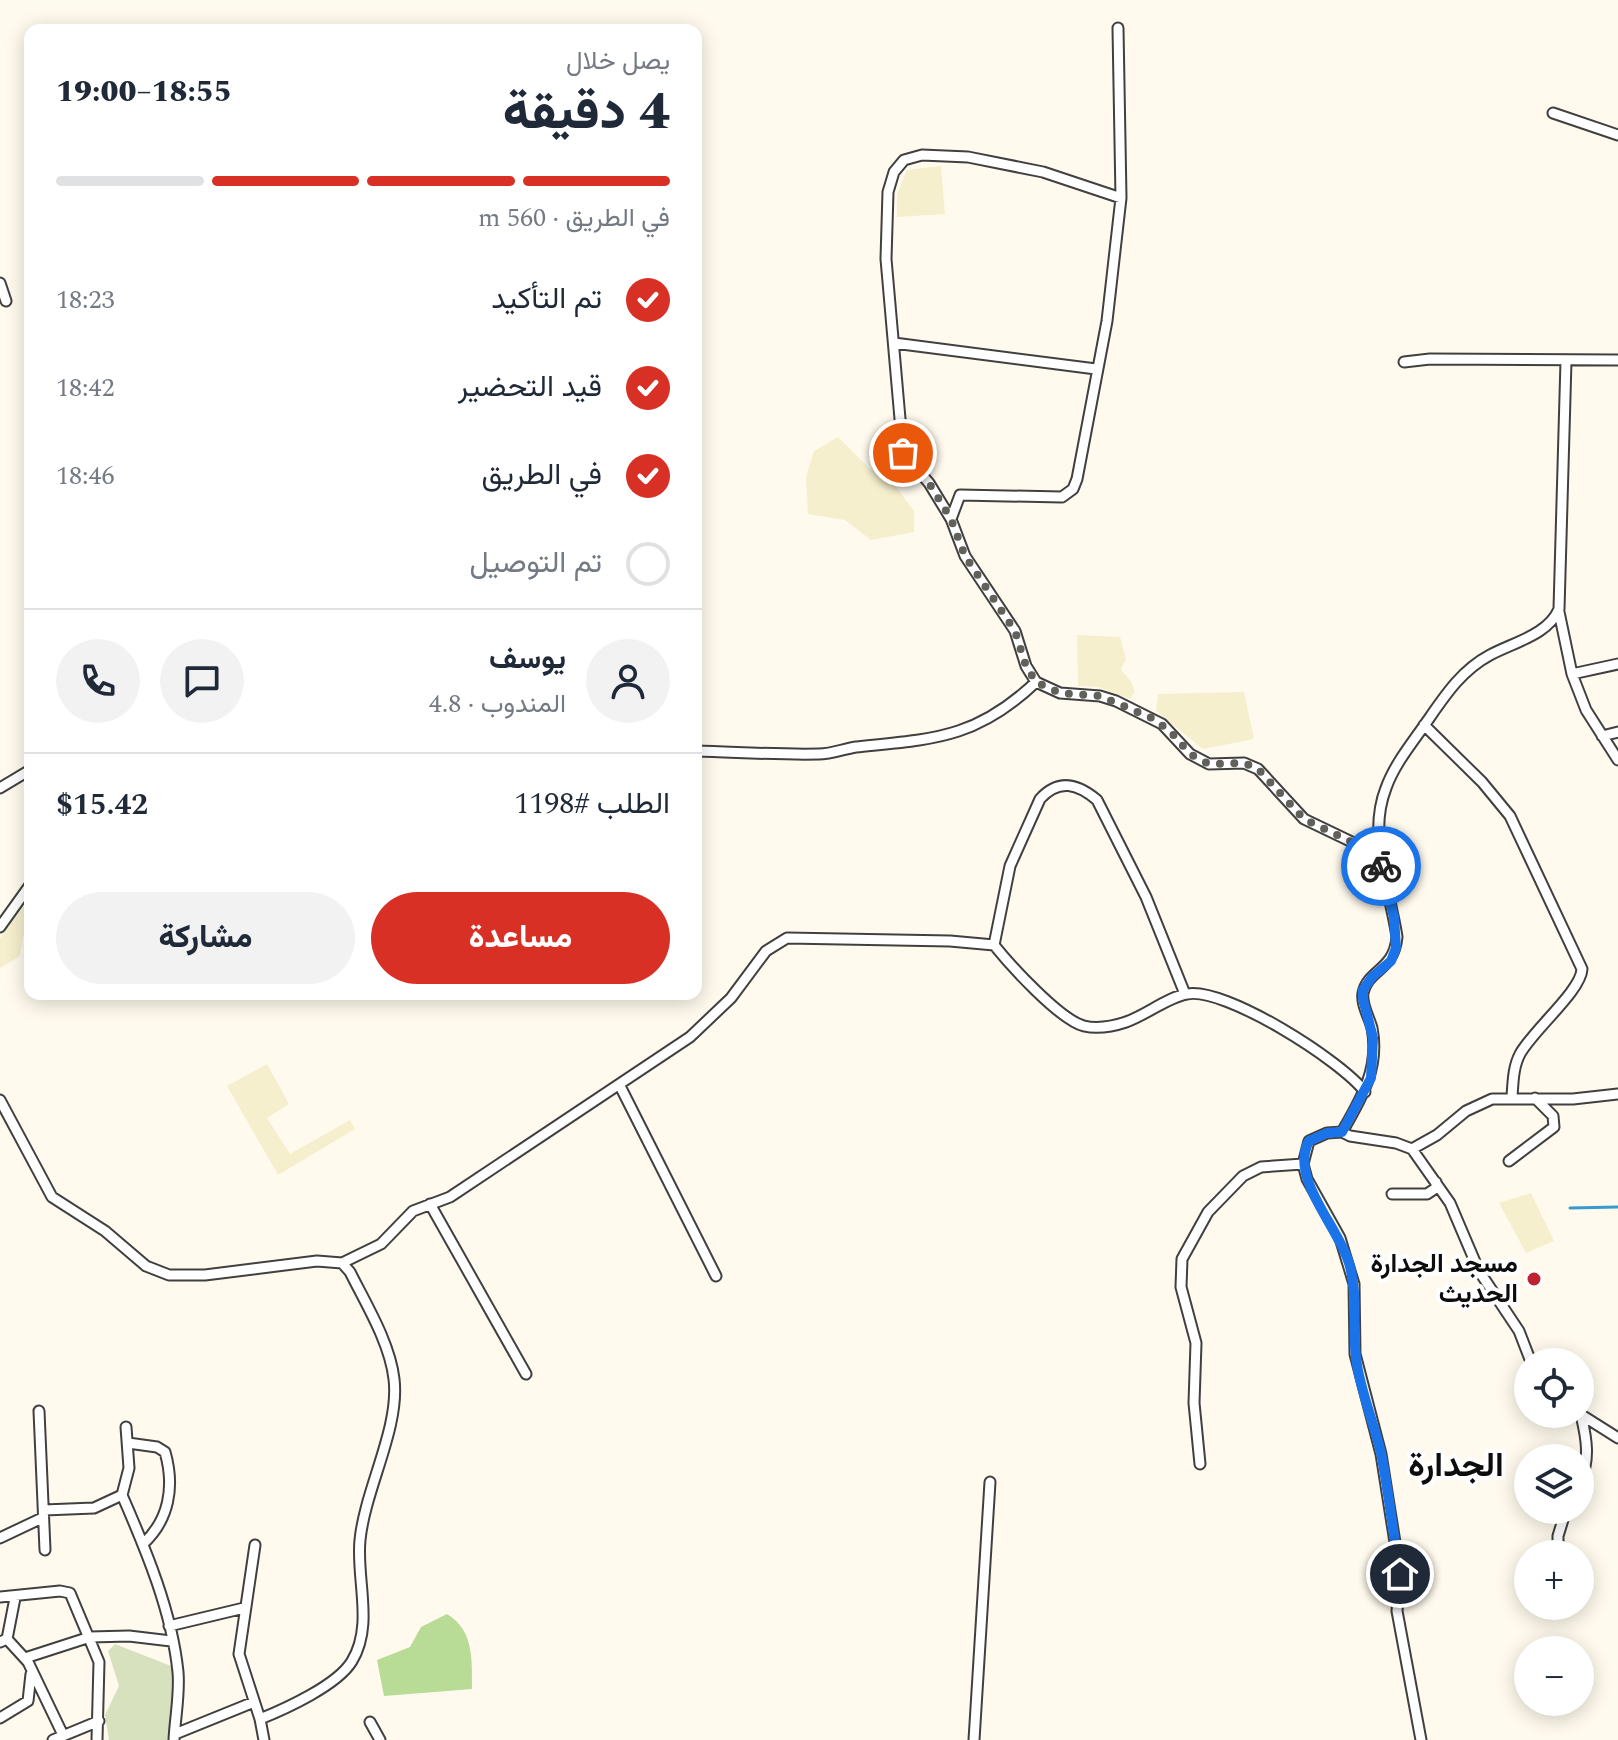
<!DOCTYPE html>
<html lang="ar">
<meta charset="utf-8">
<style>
body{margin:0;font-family:Spectral,Vazirmatn,serif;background:#f2f2f3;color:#1f2937;direction:rtl;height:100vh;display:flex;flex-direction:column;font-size:30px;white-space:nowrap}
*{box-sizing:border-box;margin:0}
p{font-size:26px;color:#747a83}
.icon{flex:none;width:44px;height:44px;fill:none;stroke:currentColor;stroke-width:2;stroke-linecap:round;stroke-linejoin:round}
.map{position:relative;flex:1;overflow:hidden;direction:ltr}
.panel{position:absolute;left:24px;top:24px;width:678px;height:976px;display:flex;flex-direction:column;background:#fff;border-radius:16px;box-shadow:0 4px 20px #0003;direction:rtl}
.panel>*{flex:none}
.tools{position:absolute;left:1514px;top:1348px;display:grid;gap:16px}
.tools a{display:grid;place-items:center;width:80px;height:80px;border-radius:50%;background:#fff;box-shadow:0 4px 20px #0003;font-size:40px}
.pin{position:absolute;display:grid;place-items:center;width:68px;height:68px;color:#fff;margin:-34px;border:4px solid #fff;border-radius:50%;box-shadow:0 2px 8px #0007}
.courier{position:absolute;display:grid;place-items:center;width:80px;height:80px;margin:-40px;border:6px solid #1a73e8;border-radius:50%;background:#fff;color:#222;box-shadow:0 2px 10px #0007}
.headline em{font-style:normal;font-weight:800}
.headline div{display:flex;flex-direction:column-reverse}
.headline{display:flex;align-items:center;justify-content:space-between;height:136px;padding:0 32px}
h1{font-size:52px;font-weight:800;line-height:60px}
.bar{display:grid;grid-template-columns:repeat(4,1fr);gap:12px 8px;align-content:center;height:96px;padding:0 32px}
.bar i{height:10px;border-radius:6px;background:#e0e1e3}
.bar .current{background:#d93025}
.bar p{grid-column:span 4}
.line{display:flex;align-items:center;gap:20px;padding:0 32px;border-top:2px solid #e0e1e3}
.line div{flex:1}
.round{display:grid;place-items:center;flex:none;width:84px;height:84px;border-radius:42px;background:#f2f2f3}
ol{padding:0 32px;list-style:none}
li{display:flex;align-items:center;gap:24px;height:88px}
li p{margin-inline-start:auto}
li .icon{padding:8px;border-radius:50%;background:#d93025;color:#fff;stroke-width:4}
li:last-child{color:#747a83}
li i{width:44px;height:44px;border:4px solid #e0e1e3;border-radius:50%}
.primary-button{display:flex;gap:16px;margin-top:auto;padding:16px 32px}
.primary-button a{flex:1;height:92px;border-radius:48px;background:#d93025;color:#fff;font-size:32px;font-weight:800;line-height:92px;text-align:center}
.primary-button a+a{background:#f2f2f3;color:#1f2937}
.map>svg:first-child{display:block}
.farmland{fill:#f5efcd}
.forest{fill:#b8db95}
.cemetery{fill:#d7e1be}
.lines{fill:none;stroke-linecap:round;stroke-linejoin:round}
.stream{stroke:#379bcf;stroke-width:3}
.minor-casing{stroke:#404040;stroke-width:13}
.minor{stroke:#fff;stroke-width:9}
.done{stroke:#62605b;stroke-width:8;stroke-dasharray:0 14.4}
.route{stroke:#1a73e8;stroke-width:10}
.poi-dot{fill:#bf2333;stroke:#fff;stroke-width:3}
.labels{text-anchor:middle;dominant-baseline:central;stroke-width:8;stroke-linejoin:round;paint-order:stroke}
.poi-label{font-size:26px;font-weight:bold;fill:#0d0d0d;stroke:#fff;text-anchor:end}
.district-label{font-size:34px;font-weight:bold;fill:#0d0d0d;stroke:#fff}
</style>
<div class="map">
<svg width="1618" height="1740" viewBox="0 0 1618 1740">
<rect width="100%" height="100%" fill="#fffaed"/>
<path class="farmland" d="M941 166 945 214 897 217V194L907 170Z
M838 437 868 467 894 484 914 511V532L871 540 845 520 808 514 806 477 814 451Z
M1077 635 1120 637 1126 659 1121 670 1130 680 1135 691 1130 699 1098 687 1078 686Z
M1244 692 1254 739 1203 749 1156 711 1158 694Z
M30 896V929L23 937 20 956 0 968V938Z
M267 1064 289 1104 267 1118 290 1154 350 1120 355 1129 278 1175 227 1086Z
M1531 1193 1554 1241 1526 1253 1499 1203Z"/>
<path class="forest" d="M447 1614C474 1630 472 1660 472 1689L384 1696 377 1660 410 1647 421 1627Z"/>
<path class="cemetery" d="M115 1644 171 1666 175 1691 170 1740H109L105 1715 119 1686 108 1651Z"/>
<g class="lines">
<path class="stream" d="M1570 1208 1618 1207"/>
<g class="minor-casing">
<path id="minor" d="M1553 113 1618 135
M1121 198 1043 172 968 157 922 155 904 160 894 172 888 192 886 259 903 453 929 483 951 519 965 556 1015 631 1026 666 1036 682 1060 693 1100 696 1116 701 1162 724 1190 754 1209 764 1244 763 1258 769 1304 819 1354 843 1382 866
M0 283 6 301
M894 343 1096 369
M1404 362 1430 359 1618 360
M951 519 960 495 1062 497 1073 489 1077 479 1107 321 1121 198 1118 28
M1559 612 1572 674 1586 710 1618 760
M1572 674 1618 664
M1424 725 1482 782 1510 816 1582 969C1581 991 1533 1030 1520 1054 1513 1067 1513 1083 1512 1097
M1602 736 1618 732
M696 751C737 752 778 755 819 754 832 754 843 749 856 747 933 739 976 739 1036 682
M0 788 30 770
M0 927 30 885
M994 945 1010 866 1040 799C1059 778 1078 784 1097 800L1146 897 1185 994
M620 1086 716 1276
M0 1100 52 1197 105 1231 146 1266 169 1275H205L317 1261 342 1263 350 1272C366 1304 390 1343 394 1379 400 1428 365 1489 360 1540 356 1579 374 1625 352 1661 338 1685 285 1709 260 1719L264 1740
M1342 1132C1361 1099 1380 1068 1372 1028 1369 1017 1361 1004 1363 993 1368 969 1394 971 1397 937 1390 889 1367 836 1386 788 1395 763 1413 742 1428 720 1446 694 1462 670 1490 655 1514 642 1548 635 1559 609L1566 361
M1412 1149 1437 1135 1466 1111 1492 1099H1573L1618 1094
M1509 1161 1554 1127 1553 1116 1535 1098
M1392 1194H1427L1436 1188V1182
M430 1204 526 1374
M342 1263 381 1244 413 1211 450 1197 690 1037 731 998 766 951 787 938 950 941 994 945C1010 965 1060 1020 1084 1026 1097 1029 1114 1026 1126 1022 1146 1015 1168 997 1187 994 1224 986 1342 1061 1365 1092
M39 1411 45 1550
M1580 1414 1618 1438
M128 1443 157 1447 165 1452C175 1487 169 1520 143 1544
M1200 1464 1194 1403 1196 1343 1181 1287 1182 1259 1208 1212 1243 1176 1261 1167 1303 1164
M1580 1483C1590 1459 1587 1440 1581 1415
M122 1495 129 1468 126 1427
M44 1510 94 1508 122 1495C146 1550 172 1612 178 1672 180 1694 175 1718 174 1740
M0 1538 42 1518
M255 1545 239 1654 260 1719
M1558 1554V1536L1566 1510
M0 1597 60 1591 70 1593 99 1662 97 1740
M169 1626 244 1608
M7 1639 28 1662 63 1735
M0 1642 7 1639 15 1598
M25 1658 90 1637 129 1636 171 1641
M0 1718 28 1701 31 1674
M370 1722 380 1740
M175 1734 254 1702
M53 1740 99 1721
M974 1740 990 1482
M1421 1740 1397 1611 1400 1574 1381 1454 1355 1354 1354 1284 1340 1238 1307 1179 1303 1164 1309 1141 1327 1133 1342 1132 1350 1136 1396 1143 1412 1149 1450 1203 1479 1271 1519 1331 1531 1362"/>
</g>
<use href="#minor" class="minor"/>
</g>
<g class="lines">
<path class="done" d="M903 453 929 483 951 519 965 556 1015 631 1026 666 1036 682 1060 693 1100 696 1152 718 1170 731 1190 754 1209 764 1244 763 1258 769 1304 819 1354 843 1381 866"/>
<path class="route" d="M1381 866 1394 917 1396 948 1391 961 1372 977 1363 990V999L1373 1038 1371 1078 1342 1132 1327 1133 1309 1141C1289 1178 1338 1226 1349 1263 1359 1296 1351 1331 1357 1365 1362 1395 1374 1424 1381 1453 1389 1493 1393 1534 1400 1574"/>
</g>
<circle class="poi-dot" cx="1534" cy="1279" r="8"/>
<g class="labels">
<g class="poi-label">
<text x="1518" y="1264">مسجد الجدارة<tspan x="1518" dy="30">الحديث</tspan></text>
</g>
<g class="district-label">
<text x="1456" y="1466">الجدارة</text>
</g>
</g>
</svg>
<div class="tools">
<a><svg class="icon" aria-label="locate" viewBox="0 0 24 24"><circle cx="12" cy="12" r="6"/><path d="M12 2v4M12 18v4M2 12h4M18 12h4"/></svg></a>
<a><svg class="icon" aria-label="layers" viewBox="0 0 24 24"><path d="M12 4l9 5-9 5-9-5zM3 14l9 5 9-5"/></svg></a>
<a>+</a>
<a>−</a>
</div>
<div class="pin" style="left:903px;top:453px;background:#ea580c"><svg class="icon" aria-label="bag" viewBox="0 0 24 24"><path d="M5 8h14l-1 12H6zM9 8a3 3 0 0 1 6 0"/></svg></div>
<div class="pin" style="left:1400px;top:1574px;background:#1f2937"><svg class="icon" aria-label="home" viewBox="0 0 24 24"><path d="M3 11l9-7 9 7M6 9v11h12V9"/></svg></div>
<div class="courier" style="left:1381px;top:866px"><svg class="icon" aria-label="bike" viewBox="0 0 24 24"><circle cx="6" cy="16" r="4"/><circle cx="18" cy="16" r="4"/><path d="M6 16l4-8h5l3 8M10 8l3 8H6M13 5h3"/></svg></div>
<section class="panel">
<div class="headline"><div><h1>4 دقيقة</h1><p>يصل خلال</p></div><em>18:55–19:00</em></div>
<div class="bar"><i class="current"></i><i class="current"></i><i class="current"></i><i></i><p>في الطريق · 560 m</p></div>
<ol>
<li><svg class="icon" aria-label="check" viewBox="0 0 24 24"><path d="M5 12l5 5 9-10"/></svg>تم التأكيد<p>18:23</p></li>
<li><svg class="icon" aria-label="check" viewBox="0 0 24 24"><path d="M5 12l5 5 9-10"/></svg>قيد التحضير<p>18:42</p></li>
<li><svg class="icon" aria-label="check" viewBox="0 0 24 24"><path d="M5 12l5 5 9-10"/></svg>في الطريق<p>18:46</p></li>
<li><i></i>تم التوصيل</li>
</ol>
<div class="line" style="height:144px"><a class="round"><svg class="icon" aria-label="person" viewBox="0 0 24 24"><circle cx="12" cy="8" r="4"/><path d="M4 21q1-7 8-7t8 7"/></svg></a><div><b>يوسف</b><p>المندوب · 4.8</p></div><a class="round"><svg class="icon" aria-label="chat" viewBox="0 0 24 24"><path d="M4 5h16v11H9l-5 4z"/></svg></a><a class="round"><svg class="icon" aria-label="phone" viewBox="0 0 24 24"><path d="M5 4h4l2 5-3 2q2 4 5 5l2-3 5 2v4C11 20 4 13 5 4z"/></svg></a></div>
<div class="line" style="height:104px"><div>الطلب #1198</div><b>$15.42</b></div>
<div class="primary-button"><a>مساعدة</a><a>مشاركة</a></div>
</section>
</div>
